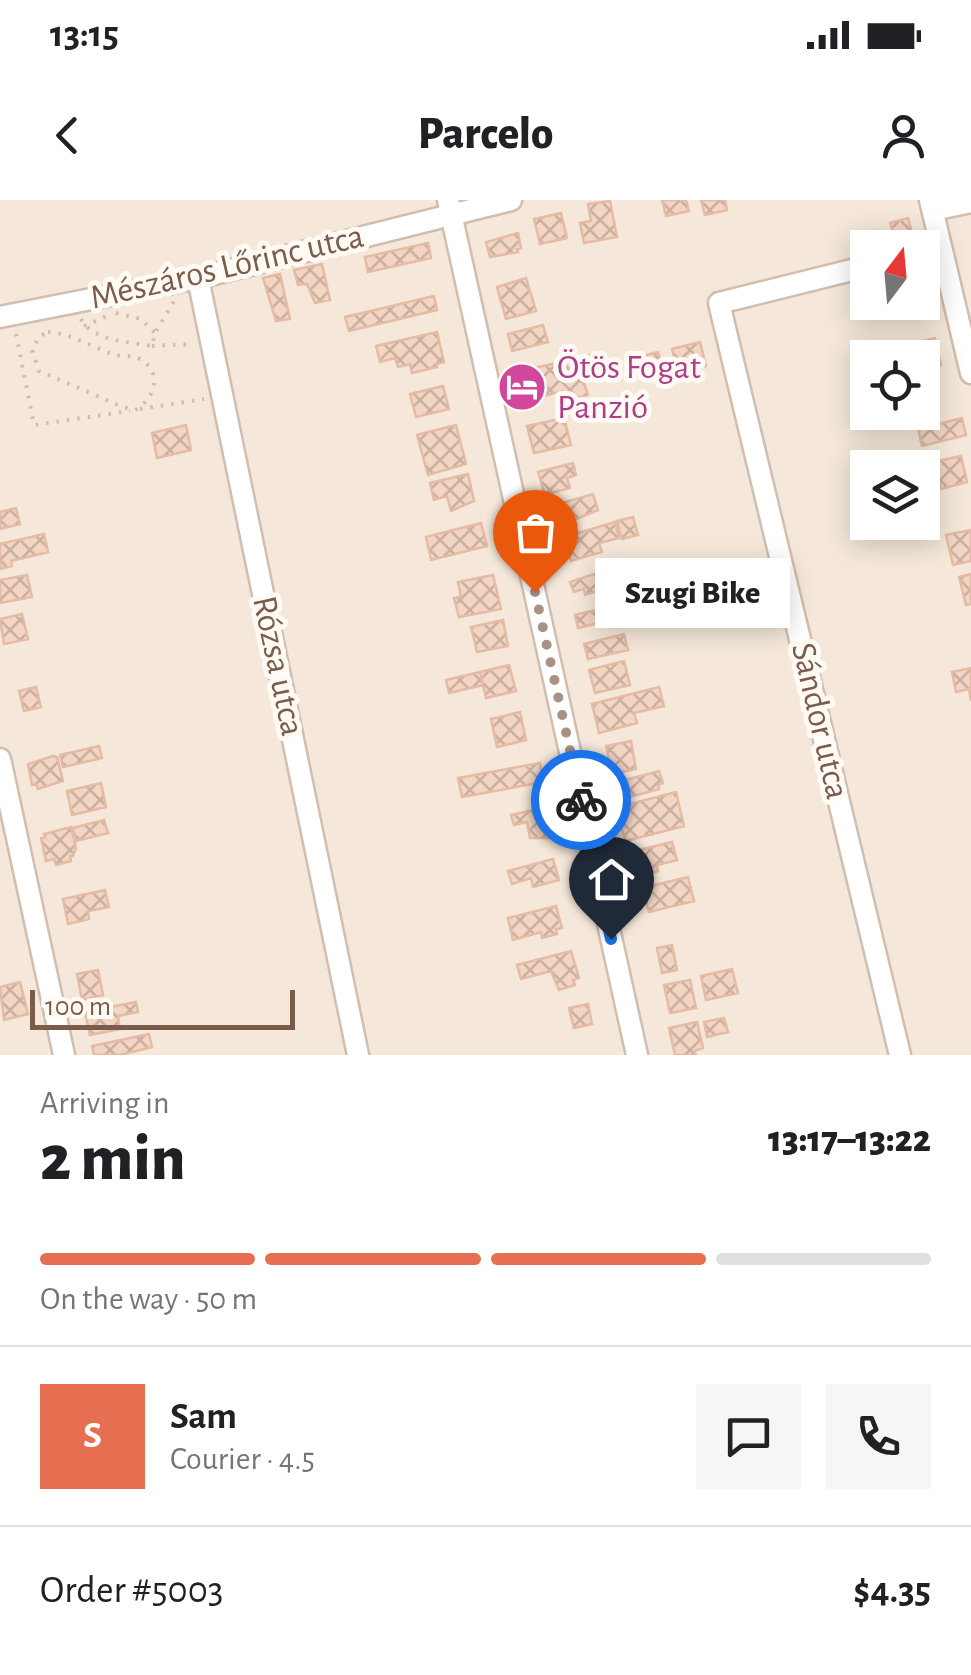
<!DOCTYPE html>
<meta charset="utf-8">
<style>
body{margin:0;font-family:"Alegreya Sans",sans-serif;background:#f6f6f6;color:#202124;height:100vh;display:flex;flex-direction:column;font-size:38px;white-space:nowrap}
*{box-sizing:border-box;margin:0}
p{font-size:32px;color:#757577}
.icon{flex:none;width:55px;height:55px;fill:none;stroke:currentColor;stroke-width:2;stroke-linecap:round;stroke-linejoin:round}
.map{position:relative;height:855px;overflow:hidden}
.side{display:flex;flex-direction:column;background:#fff;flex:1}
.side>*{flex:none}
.needle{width:65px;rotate:16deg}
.controls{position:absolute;left:850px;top:30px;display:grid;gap:20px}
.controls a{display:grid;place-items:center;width:90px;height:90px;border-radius:0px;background:#fff;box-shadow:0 5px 25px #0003;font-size:50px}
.scale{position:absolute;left:30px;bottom:25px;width:265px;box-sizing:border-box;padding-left:10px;border:5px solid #7a5c4d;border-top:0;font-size:28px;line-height:35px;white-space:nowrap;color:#7a5c4d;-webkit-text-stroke:8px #fffaf3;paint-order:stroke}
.pin{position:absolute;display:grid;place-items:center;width:85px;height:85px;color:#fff;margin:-102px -42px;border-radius:50% 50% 50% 0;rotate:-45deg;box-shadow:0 0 10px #0007}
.pin .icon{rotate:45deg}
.courier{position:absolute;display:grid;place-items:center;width:100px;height:100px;margin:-50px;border:8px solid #1a73e8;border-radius:50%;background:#fff;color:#222;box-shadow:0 2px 12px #0007}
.bubble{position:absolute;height:70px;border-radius:0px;background:#fff;box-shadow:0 5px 25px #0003;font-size:32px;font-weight:800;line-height:70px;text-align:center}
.overview em{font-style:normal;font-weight:800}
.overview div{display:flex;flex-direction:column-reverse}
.overview{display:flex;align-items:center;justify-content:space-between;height:170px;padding:0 40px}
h1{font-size:65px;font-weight:800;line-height:75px}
.bar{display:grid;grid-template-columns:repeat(4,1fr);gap:15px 10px;align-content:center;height:120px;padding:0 40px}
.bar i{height:12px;border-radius:8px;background:#e0e0e0}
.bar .selected{background:#e76f51}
.bar p{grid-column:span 4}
.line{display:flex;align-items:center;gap:25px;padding:0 40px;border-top:2px solid #e0e0e0}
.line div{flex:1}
.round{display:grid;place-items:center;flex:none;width:105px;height:105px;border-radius:0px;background:#f6f6f6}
.status{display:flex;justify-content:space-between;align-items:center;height:70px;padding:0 50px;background:#fff;direction:ltr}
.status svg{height:28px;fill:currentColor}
header{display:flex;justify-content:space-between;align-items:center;height:130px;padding:0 40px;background:#fff;font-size:45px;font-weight:800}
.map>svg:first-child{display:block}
.residential{fill:#f5e8da;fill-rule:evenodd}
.building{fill:url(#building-cross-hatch);stroke:#e6bba3;stroke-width:2.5}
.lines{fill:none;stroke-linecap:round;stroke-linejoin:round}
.minor-casing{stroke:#d1beb0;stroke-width:25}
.path{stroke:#d9b8a5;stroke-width:4;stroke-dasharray:2.5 8;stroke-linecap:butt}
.minor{stroke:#fff;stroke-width:20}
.done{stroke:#a89285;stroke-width:10;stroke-dasharray:0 18}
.route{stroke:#1a73e8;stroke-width:12}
.labels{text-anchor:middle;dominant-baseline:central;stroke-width:10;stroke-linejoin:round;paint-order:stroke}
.street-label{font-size:35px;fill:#7a5c4d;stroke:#fffaf3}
.hotel-label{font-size:35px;fill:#b23c85;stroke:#fffaf3;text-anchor:start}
</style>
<div class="status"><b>13:15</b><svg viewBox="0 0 49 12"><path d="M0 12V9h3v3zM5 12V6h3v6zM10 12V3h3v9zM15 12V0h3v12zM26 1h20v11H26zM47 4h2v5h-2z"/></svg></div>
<header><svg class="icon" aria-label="back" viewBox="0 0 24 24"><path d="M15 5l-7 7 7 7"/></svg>Parcelo<svg class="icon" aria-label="person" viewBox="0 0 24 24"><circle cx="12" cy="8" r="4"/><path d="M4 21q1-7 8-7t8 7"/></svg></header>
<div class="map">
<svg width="971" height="855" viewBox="0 0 971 855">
<defs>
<pattern id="building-cross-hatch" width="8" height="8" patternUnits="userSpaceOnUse" patternTransform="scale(2.5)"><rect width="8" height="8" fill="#f3d5c3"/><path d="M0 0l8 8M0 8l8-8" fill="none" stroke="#cab0a1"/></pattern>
</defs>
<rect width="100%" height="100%" fill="#fdf6ec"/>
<path class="residential" d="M0 0H971V855H0ZM868 48H922V102H868ZM868 158H922V212H868ZM868 268H922V322H868Z"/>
<path class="building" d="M662 0H686L689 11 666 16Z
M701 0H725L727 10 705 15Z
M610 1 617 37 584 43 580 23 591 21 588 4Z
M561 13 567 38 540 44 534 19Z
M908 18 913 36 896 41 890 23Z
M518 33 521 48 517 49 518 52 490 57 486 42Z
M428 43 431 58 368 72 365 57Z
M322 64 330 100 315 103 307 84 298 85 294 70Z
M280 74 290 119 276 121 263 78Z
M526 78 536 111 506 119 497 87Z
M434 96 437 110 349 131 345 117Z
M543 125 548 142 512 151 508 134Z
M437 132 444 162 436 164 437 167 412 173 410 164 398 167 395 158 380 162 376 146Z
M935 138 941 165 922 170V158H897L895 148Z
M700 142 706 166 678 174 672 149Z
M658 152 662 167 635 174 631 159Z
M590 155 595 170 581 174 588 195 565 202 562 191 531 200 522 171Z
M443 186 449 209 416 217 410 194Z
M564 218 571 245 534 253 527 226Z
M962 218 966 235 922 246 918 229Z
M186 225 191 250 157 258 152 233Z
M456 225 466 264 428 275 417 235Z
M961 256 967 282 941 289 934 262Z
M573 263 576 275 567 278 570 288 545 295 538 272Z
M468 274 474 301 451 311 447 296 434 300 430 283Z
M593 294 598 310 565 324 564 318 552 321 548 307Z
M16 308 20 324 0 329V312Z
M633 317 638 335 622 339 617 321Z
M615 322 619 338 599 343 602 352 571 361 564 337Z
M481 323 487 346 431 360 426 337Z
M971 330V361L953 365 946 335Z
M44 334 48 352 11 361 12 366 0 369V344Z
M600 372 604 382 596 385 598 391 585 395 584 389 574 392 570 382Z
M971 374V404L966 405 959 377Z
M27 375 32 397 0 403V380Z
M493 375 501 409 459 417 454 398 461 397 458 382Z
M624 403 628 416 578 428 575 415Z
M22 414 28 439 4 444 0 419Z
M503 420 508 446 477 452 471 427Z
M624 434 628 450 588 459 584 444Z
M624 461 630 485 595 493 589 470Z
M509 465 516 491 486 498 480 472Z
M971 468V501L969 489 956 492 952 472Z
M480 472 483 485 449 493 446 480Z
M36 487 41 507 24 511 19 491Z
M659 487 664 506 634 513 637 523 599 533 592 504Z
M520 512 526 540 497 547 491 519Z
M631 541 636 569 612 574 606 546Z
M99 546 102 558 63 567 60 555Z
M53 556 57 557 63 581 38 589 36 584 32 585 28 564Z
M540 563 544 582 462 597 458 578Z
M659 571 663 583 658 585 659 589 622 599 620 594 614 596 611 584Z
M101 583 106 607 72 615 67 591Z
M676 592 684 626 626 641 614 608Z
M546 607 553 633 548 634 549 638H530L527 622 514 625 511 615Z
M104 620 108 633 76 641 73 628Z
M71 627 76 648 73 656H70L71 661 56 665 54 659 46 661 41 638 45 637 44 634Z
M672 642 677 660 657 665 658 671 647 674 645 666 639 668 635 651Z
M553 659 559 680 533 687 531 678 512 684 508 671Z
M688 677 694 701 649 712 642 688Z
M105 690 109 707 88 711 89 719 68 724 63 699Z
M556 706 562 728 556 729 557 734 542 738 541 732 513 740 508 718Z
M672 745 677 770 662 773 657 748Z
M571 751 579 778 573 780 575 785 559 790 551 771 521 779 517 765Z
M732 769 738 793 706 800 701 776Z
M98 770 103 795 82 800 77 774Z
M690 780 696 808 670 813 664 785Z
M20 782 28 814 4 820 0 787Z
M136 802 138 812 118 816 120 829 90 835 85 812Z
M588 804 592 824 574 828 569 808Z
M724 818 728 832 707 837 704 822Z
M697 822 703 848 694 851 696 855H675L669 828Z
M149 834 152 847 120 855H94L92 846Z"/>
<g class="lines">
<g class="minor-casing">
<path id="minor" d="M448 0 637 855
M930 0 971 173
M933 10 971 2
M868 66 719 103 900 855
M198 78 358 855
M0 117 198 78 511 0
M0 559 64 855"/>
</g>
<path class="path" d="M116 113 141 119 155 133
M81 119C92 141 130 142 152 146L155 133 174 101
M84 126 107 116
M48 132C69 133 89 145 109 153 120 158 131 154 140 159 164 172 154 200 135 210L123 207 39 171 32 150 39 137Z
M16 134 34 225 130 211
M152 146 193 144
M140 209 204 199"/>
<use href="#minor" class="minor"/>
</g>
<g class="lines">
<path class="done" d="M535 392 581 600"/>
<path class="route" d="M581 600 611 739"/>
</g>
<defs>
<g id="hotel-disc" transform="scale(2.5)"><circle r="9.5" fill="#d1479c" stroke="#fffaf3"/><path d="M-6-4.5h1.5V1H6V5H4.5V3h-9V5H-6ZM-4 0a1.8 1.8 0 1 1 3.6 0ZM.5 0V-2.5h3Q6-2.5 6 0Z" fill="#fff"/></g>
</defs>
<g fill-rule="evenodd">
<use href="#hotel-disc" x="522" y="187"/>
</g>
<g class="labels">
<g class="street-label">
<text transform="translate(227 67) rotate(-13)">Mészáros Lőrinc utca</text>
<text transform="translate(278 466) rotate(78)">Rózsa utca</text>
<text transform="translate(820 521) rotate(77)">Sándor utca</text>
</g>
<g class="hotel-label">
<text x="557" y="167">Ötös Fogat<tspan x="557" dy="40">Panzió</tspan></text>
</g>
</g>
</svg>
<div class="controls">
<a><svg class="needle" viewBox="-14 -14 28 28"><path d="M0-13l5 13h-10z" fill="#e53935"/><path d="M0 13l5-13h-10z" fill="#757577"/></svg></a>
<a><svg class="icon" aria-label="locate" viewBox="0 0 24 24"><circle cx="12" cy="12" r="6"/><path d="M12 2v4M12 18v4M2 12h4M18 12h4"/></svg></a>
<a><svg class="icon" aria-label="layers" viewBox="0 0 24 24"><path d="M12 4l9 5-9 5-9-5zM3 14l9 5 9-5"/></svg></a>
</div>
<div class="scale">100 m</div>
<div class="pin" style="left:535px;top:392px;background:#ea580c"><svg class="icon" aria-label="bag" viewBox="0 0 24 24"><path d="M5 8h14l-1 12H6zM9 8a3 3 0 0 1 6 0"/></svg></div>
<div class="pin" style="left:611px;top:739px;background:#1f2937"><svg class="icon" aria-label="home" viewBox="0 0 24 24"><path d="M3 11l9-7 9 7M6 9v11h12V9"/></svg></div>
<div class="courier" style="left:581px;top:600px"><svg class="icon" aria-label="bike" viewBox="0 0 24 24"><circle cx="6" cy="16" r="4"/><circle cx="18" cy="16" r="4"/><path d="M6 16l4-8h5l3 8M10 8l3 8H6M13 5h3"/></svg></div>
<div class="bubble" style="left:595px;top:358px;width:195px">Szugi Bike</div>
</div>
<section class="side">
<div class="overview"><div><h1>2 min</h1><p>Arriving in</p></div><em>13:17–13:22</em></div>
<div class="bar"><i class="selected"></i><i class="selected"></i><i class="selected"></i><i></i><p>On the way · 50 m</p></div>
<div class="line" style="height:180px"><b class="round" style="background:#e76f51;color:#fff">S</b><div><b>Sam</b><p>Courier · 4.5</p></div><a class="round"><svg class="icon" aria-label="chat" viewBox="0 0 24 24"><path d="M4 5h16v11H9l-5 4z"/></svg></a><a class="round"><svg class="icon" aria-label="phone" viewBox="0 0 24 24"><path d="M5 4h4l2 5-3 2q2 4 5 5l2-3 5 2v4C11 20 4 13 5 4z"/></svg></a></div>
<div class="line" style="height:130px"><div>Order #5003</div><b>$4.35</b></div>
</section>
